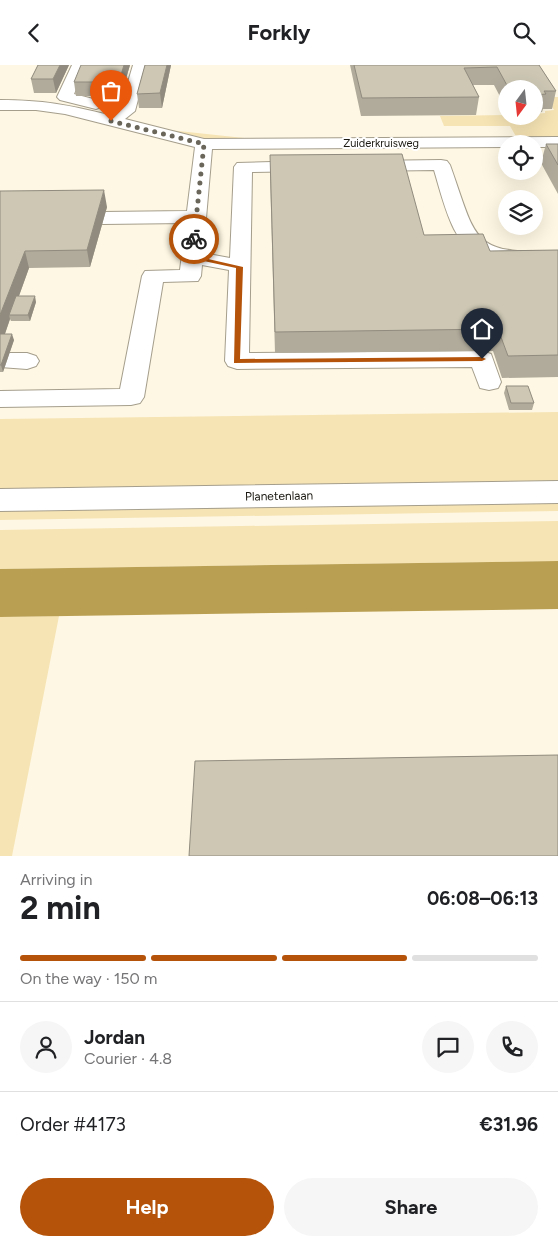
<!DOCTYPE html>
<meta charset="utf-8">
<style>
body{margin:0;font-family:Figtree,sans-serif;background:#f6f6f6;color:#202124;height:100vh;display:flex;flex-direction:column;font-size:19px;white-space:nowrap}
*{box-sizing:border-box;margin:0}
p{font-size:16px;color:#757577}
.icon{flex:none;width:28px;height:28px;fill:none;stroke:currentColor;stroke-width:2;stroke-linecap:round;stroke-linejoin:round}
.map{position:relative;height:791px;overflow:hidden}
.side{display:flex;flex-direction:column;background:#fff;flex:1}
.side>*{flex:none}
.needle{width:32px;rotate:195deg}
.tools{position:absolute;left:498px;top:15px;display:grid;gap:10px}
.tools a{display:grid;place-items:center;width:45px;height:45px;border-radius:50%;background:#fff;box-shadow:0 5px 20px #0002;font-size:25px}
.pin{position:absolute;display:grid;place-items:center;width:42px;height:42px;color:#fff;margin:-51px -21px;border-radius:50% 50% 50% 0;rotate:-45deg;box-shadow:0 0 5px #0007}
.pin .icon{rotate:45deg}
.courier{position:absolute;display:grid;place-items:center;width:50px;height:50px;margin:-25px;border:4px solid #b45309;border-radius:50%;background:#fff;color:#222;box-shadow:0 1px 6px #0007}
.head em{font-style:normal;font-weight:700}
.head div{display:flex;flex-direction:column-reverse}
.head{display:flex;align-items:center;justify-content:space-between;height:85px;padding:0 20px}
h1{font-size:32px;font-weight:700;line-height:38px}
.bar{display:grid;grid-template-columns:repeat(4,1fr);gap:8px 5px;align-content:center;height:60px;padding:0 20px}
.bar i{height:6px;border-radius:4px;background:#e0e0e0}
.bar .active{background:#b45309}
.bar p{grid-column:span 4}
.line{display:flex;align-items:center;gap:12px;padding:0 20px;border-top:1px solid #e0e0e0}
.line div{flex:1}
.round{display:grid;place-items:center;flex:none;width:52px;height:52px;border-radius:26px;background:#f6f6f6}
.primary-button{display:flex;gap:10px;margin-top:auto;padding:10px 20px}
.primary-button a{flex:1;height:58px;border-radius:30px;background:#b45309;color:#fff;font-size:20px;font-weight:700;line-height:58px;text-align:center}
.primary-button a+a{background:#f6f6f6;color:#202124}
header{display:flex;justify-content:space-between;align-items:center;height:65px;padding:0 20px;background:#fff;font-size:22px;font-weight:700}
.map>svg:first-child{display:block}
.green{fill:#f6e4b4}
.water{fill:#b99f52}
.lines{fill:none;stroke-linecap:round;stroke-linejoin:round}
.minor-casing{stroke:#a59e8c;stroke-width:2}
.minor{fill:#fff;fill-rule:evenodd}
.wall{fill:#b0ab9b}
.shaded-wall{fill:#908b7e}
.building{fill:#cdc7b4;stroke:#908b7e}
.route{fill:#b45309}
.done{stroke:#6a665a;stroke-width:5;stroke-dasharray:0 9}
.labels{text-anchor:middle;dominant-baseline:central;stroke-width:4;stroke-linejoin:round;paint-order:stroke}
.far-street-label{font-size:11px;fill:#1a1811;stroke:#fff}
.street-label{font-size:12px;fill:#1a1811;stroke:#fff}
</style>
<header><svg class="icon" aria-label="back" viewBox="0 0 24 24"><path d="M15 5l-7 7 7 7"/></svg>Forkly<svg class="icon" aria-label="search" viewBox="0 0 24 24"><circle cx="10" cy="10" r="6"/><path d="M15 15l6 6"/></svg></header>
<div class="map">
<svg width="558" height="791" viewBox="0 0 558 791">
<rect width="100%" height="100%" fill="#fef7e3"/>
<path class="green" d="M546 32H558V73H517L510 61H444L440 51 506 50V51H534V49L545 48V46L554 45Z
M169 65 244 73H365L366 75H213Z
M558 347V417L0 424V354Z
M558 438V446L0 455V446Z
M558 456V496L0 504V465Z
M59 551 12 791H0V552Z"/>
<path class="water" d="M558 496V544L0 552V504Z"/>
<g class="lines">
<g class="minor-casing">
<path id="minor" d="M72 0H86L74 29 101 36 104 39 101 42 96 44 60 35 57 32Z
M133 0H147L135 46 125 54 204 74 558 72V82H534V79H506V82L212 84 203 188 230 193 234 102 237 98 307 96 313 97 316 101 313 105 307 106 252 107 249 288 482 286 491 289 501 317 498 323 489 325 480 323 472 302 237 304 228 301 225 296 229 205 202 200 201 211 198 216 163 217 144 332 140 338 131 340 0 342V326L120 324 142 211 145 206 180 205 186 158 103 159 96 157 93 153 96 149 103 147 187 146 195 82 65 49 36 45H0V35C42 35 69 40 109 50L120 44Z
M441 95 447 96 450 100C477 175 470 190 558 186V198C521 200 473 203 454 164 445 146 440 125 434 105L367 106 361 105 358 101 361 97 367 96Z
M7 288H27L36 291 39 296 36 301 27 304 0 302V290Z
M558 416V438L0 446V424Z"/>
</g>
<use href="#minor" class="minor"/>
</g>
<path class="wall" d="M38 0H69L56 28H34L31 14Z
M130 0 120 34H98L97 31H76L74 17Z
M145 0H171L162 43H139L137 29Z
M350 0H539L556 26 552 44H543L542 47 534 48V24H506V43L494 20H473L479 32 476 50 361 51Z
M546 79H558V129L541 98Z
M270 109 424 170 490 186 558 185V312L502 313 493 286 275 288Z
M0 126 107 142 90 202 29 203 19 231 36 237 30 256H11L10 254 5 269 14 275 3 307H0Z
M506 321 534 338 532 345H509L504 328Z"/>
<path class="shaded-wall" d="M60 0H69L56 28 53 14Z
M124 0H130L120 34 118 20Z
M167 0H171L162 43 160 28Z
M104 125 107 142 90 202 87 185Z
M25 186 29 203 12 250H9L10 254 2 277 0 271V250Z
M35 231 36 237 30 256 28 250Z
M12 269 14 275 3 307 1 300Z"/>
<path class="building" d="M38 0H60L53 14H31Z
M81 0H124L118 20H95L96 17H74Z
M145 0H167L160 28 137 29Z
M354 0H539L556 26H544L546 29 534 30V24H509L497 2 464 3 479 32 362 33Z
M546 79H558V100Z
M402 89 424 170 483 169 490 186 558 185V290L508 291 498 264 275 267 270 90Z
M104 125 87 185 25 186 0 250V126Z
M16 231H35L28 250H9Z
M0 269H12L1 300H0Z
M506 321H528L534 338H511Z
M558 690V791H189L195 696Z"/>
<path class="route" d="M194 172 197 174 195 191 243 202 240 294 482 292 486 294 482 296 234 298 236 203 190 193 191 174Z"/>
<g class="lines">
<path class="done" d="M111 56 204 79 194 174"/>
</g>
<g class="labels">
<g class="far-street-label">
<text x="381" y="78">Zuiderkruisweg</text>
</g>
<g class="street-label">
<text transform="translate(279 431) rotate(-1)">Planetenlaan</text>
</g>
</g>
</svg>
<div class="tools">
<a><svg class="needle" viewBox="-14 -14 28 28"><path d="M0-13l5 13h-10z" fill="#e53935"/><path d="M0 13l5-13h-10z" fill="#757577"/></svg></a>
<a><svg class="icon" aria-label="locate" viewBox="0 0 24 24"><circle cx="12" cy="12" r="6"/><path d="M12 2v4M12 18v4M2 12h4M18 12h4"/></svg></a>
<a><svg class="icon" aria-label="layers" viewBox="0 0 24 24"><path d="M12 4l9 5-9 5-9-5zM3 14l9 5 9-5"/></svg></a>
</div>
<div class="pin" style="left:111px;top:56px;background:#ea580c"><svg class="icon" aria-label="bag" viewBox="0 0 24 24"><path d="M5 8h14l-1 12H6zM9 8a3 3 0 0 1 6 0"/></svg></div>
<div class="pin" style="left:482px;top:294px;background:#1f2937"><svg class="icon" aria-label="home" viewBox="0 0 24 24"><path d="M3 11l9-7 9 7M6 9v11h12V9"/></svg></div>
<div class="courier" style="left:194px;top:174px"><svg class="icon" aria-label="bike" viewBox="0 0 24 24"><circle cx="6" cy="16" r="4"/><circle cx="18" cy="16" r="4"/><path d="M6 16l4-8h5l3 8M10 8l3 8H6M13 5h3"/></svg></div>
</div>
<section class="side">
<div class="head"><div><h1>2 min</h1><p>Arriving in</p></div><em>06:08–06:13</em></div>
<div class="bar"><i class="active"></i><i class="active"></i><i class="active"></i><i></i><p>On the way · 150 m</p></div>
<div class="line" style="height:90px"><a class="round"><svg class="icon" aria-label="person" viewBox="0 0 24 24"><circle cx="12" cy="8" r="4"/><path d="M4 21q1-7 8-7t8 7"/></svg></a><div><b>Jordan</b><p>Courier · 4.8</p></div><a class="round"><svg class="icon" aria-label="chat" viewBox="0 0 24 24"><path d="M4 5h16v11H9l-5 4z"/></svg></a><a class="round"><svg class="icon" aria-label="phone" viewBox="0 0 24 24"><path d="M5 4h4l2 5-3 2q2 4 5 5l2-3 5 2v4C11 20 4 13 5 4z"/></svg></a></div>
<div class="line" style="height:65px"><div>Order #4173</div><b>€31.96</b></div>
<div class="primary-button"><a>Help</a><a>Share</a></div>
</section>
